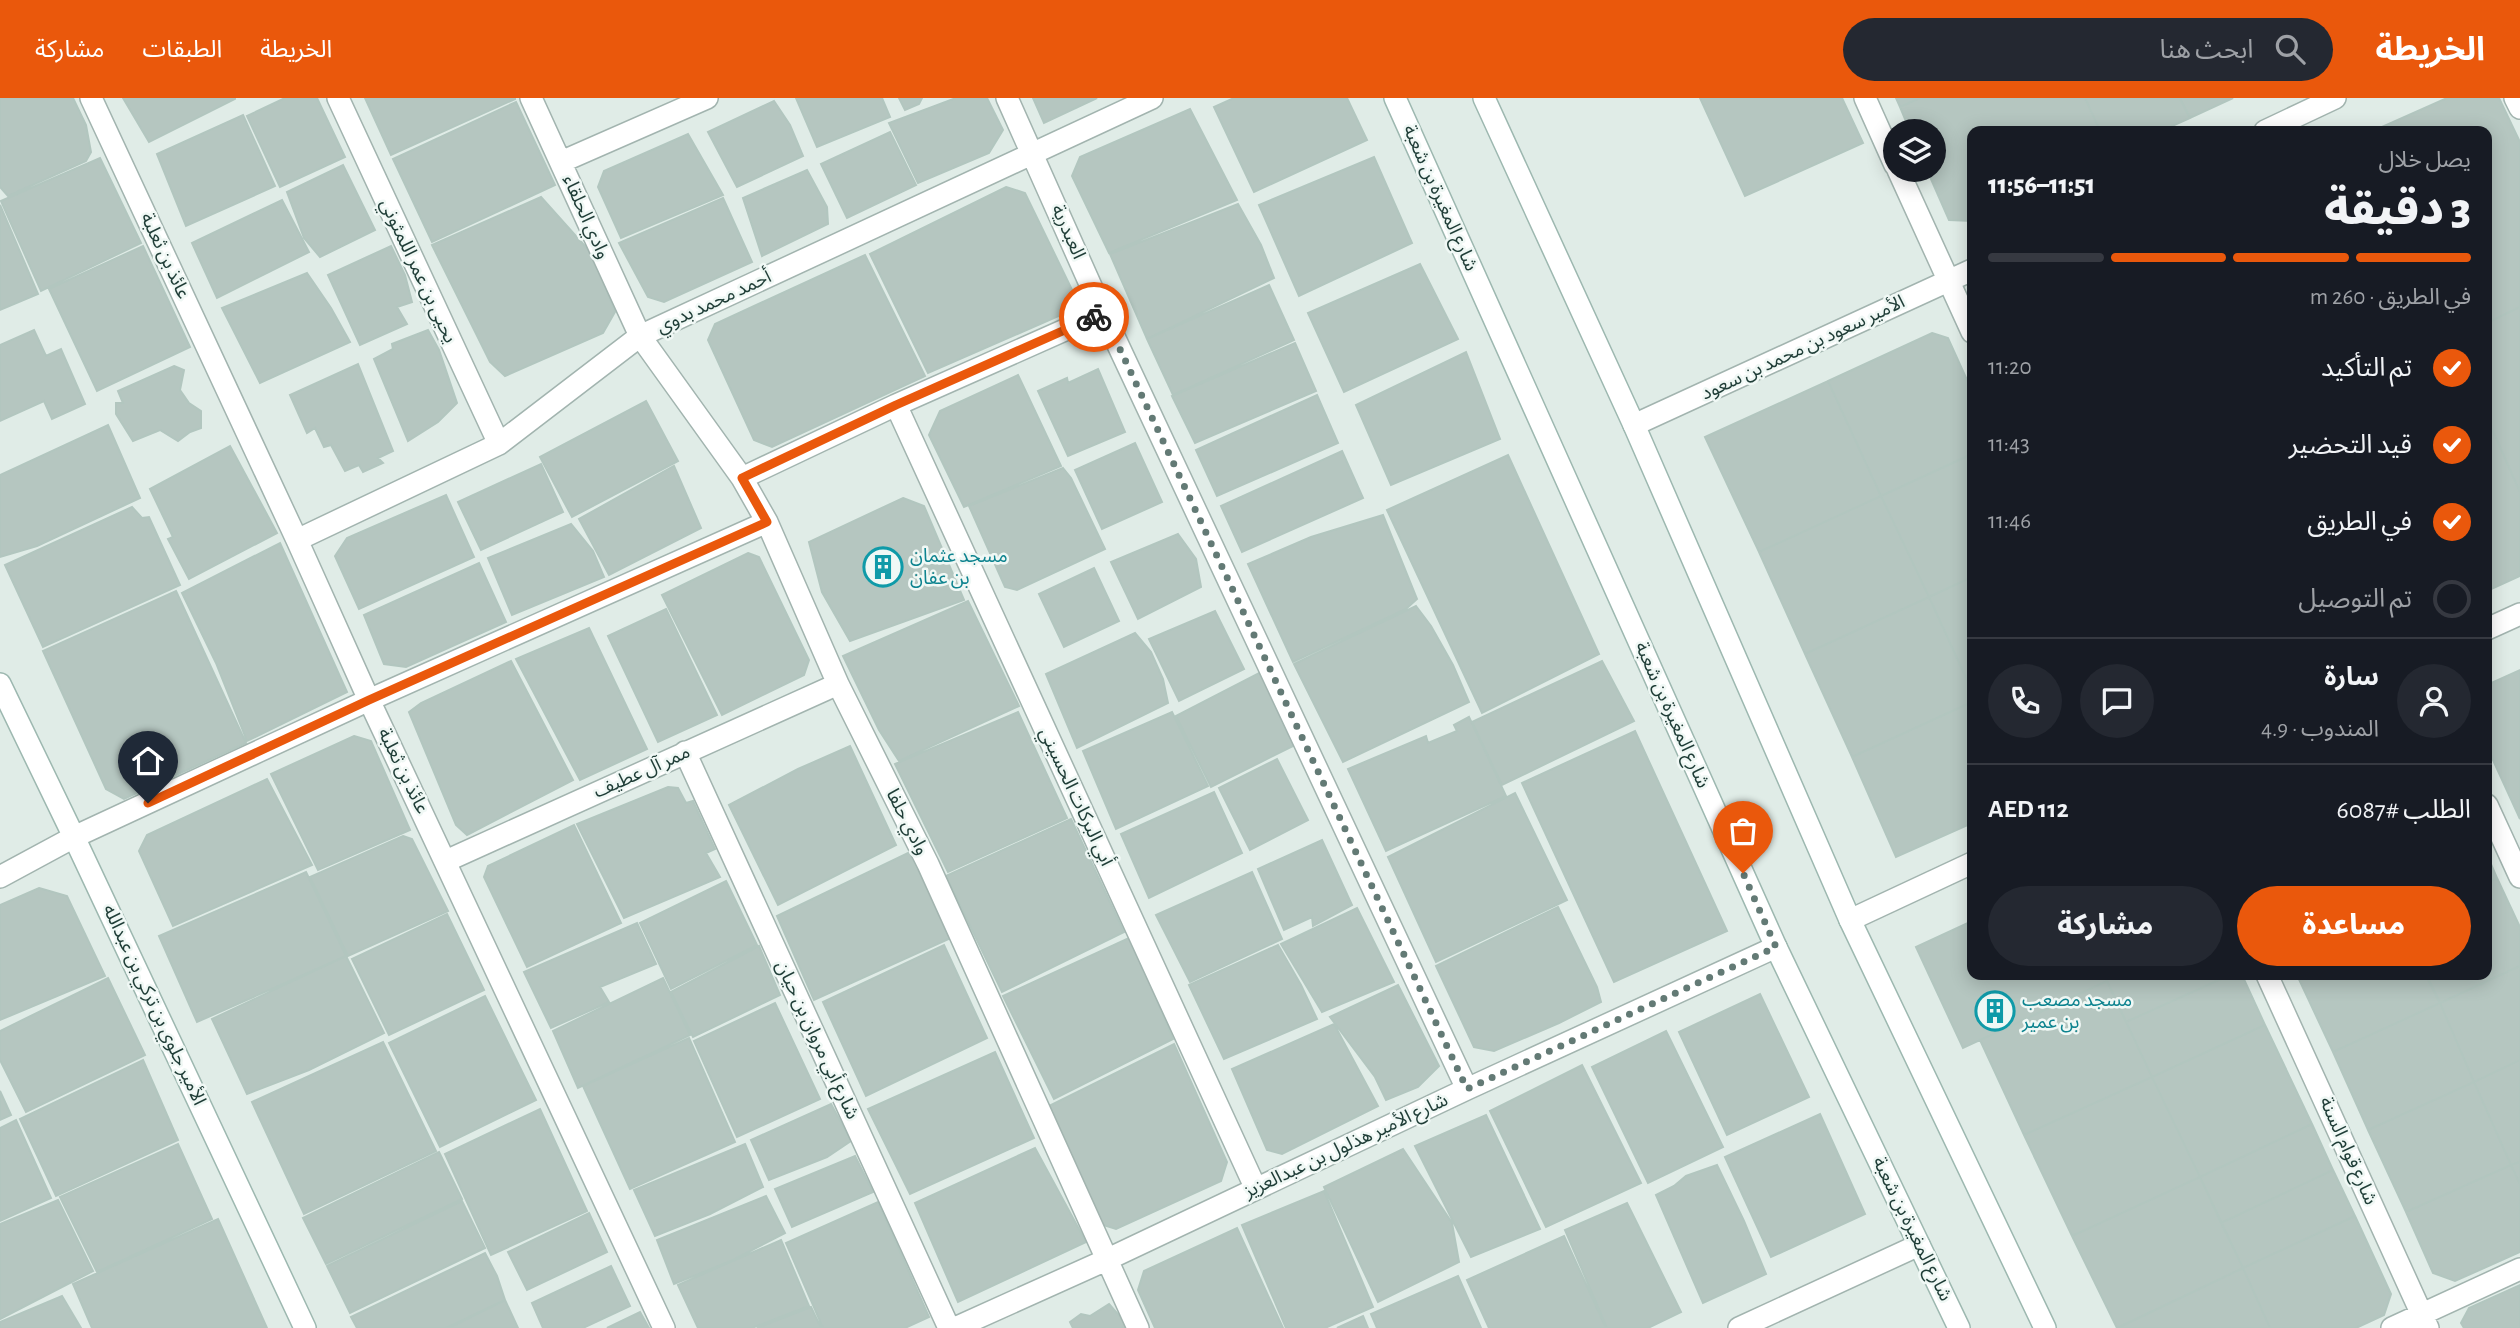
<!DOCTYPE html>
<html lang="ar">
<meta charset="utf-8">
<style>
body{margin:0;font-family:"Alegreya Sans","Noto Sans Arabic",sans-serif;background:#242831;color:#f1f3f6;direction:rtl;height:100vh;display:flex;flex-direction:column;font-size:26px;white-space:nowrap}
*{box-sizing:border-box;margin:0}
p{font-size:23px;color:#9ea1a6}
.icon{flex:none;width:38px;height:38px;fill:none;stroke:currentColor;stroke-width:2;stroke-linecap:round;stroke-linejoin:round}
.map{position:relative;flex:1;overflow:hidden;direction:ltr}
.details{position:absolute;left:1967px;top:28px;width:525px;height:854px;display:flex;flex-direction:column;background:#171b24;border-radius:14px;box-shadow:0 4px 18px #0003;direction:rtl}
.details>*{flex:none}
.buttons{position:absolute;left:1883px;top:21px;display:grid;gap:14px}
.buttons a{display:grid;place-items:center;width:63px;height:63px;border-radius:50%;background:#171b24;box-shadow:0 4px 18px #0003;font-size:35px}
.pin{position:absolute;display:grid;place-items:center;width:60px;height:60px;color:#fff;margin:-72px -30px;border-radius:50% 50% 50% 0;rotate:-45deg;box-shadow:0 0 7px #0007}
.pin .icon{rotate:45deg}
.courier{position:absolute;display:grid;place-items:center;width:70px;height:70px;margin:-35px;border:5px solid #ea580c;border-radius:50%;background:#fff;color:#222;box-shadow:0 2px 9px #0007}
.headline em{font-style:normal;font-weight:800}
.headline div{display:flex;flex-direction:column-reverse}
.headline{display:flex;align-items:center;justify-content:space-between;height:119px;padding:0 21px}
h1{font-size:46px;font-weight:800;line-height:52px}
.bar{display:grid;grid-template-columns:repeat(4,1fr);gap:10px 7px;align-content:center;height:84px;padding:0 21px}
.bar i{height:9px;border-radius:5px;background:#363941}
.bar .selected{background:#ea580c}
.bar p{grid-column:span 4}
.line{display:flex;align-items:center;gap:18px;padding:0 21px;border-top:2px solid #363941}
.line div{flex:1}
.round{display:grid;place-items:center;flex:none;width:74px;height:74px;border-radius:37px;background:#242831}
ol{padding:0 21px;list-style:none}
li{display:flex;align-items:center;gap:21px;height:77px}
li p{margin-inline-start:auto}
li .icon{padding:7px;border-radius:50%;background:#ea580c;color:#fff;stroke-width:4}
li:last-child{color:#9ea1a6}
li i{width:38px;height:38px;border:4px solid #363941;border-radius:50%}
.primary-button{display:flex;gap:14px;margin-top:auto;padding:14px 21px}
.primary-button a{flex:1;height:80px;border-radius:42px;background:#ea580c;color:#fff;font-size:28px;font-weight:800;line-height:80px;text-align:center}
.primary-button a+a{background:#242831;color:#f1f3f6}
header{display:flex;align-items:center;gap:42px;box-sizing:border-box;height:98px;padding:0 35px;background:#ea580c;color:#fff}
header strong{font-size:33px}
nav{display:flex;gap:38px;margin-inline-start:auto;font-size:24px}
.search{width:490px;height:63px;background:#242831;display:flex;align-items:center;gap:18px;box-sizing:border-box;padding:0 24px;border-radius:38px;color:#9ea1a6;font-size:26px}
.map>svg:first-child{display:block}
.building{fill:#b5c6c0;stroke:#b2c6bf;stroke-width:2}
.lines{fill:none;stroke-linecap:round;stroke-linejoin:round}
.street-casing{stroke:#a2b4af;stroke-width:24}
.secondary-casing{stroke:#9db8b0;stroke-width:24}
.street{stroke:#fff;stroke-width:21}
.secondary{stroke:#fff;stroke-width:21}
.done{stroke:#637a75;stroke-width:7;stroke-dasharray:0 12.6}
.route{stroke:#ea580c;stroke-width:9}
.labels{text-anchor:middle;dominant-baseline:central;stroke-width:5;stroke-linejoin:round;paint-order:stroke}
.street-label{font-size:19px;fill:#1f3d37;stroke:#f0f8f5}
.culture-label{font-size:19px;fill:#0d838f;stroke:#f0f8f5;text-anchor:start}
</style>
<header>
<strong>الخريطة</strong>
<div class="search"><svg class="icon" aria-label="search" viewBox="0 0 24 24"><circle cx="10" cy="10" r="6"/><path d="M15 15l6 6"/></svg>ابحث هنا</div>
<nav><a>الخريطة</a><a>الطبقات</a><a>مشاركة</a></nav>
</header>
<div class="map">
<svg width="2520" height="1230" viewBox="0 0 2520 1230">
<rect width="100%" height="100%" fill="#e0ece7"/>
<path class="building" d="M0 0H73L86 27 91 54 86 63 8 98 0 89Z
M123 0H235V1L149 44Z
M285 0H317L345 59 280 89 247 18Z
M365 0H515V1L391 57Z
M796 0H882L890 19 817 49Z
M899 0H922L919 6 905 12Z
M956 0H987L1003 32 989 55 918 85 889 25Z
M1033 0H1097L1044 25Z
M1234 0H1347L1367 42 1254 94 1214 9Z
M1700 0H1842L1863 45 1745 98Z
M1896 0H1920L1900 9Z
M1920 0H2085L2100 33H1972V123L1949 122 1927 72H1934V33H1910L1900 9Z
M2085 0H2180L2190 20 2161 33H2100Z
M2180 0H2233L2190 20Z
M2447 0H2499L2520 44V209L2487 225V33H2373Z
M774 3 790 27 803 58 737 89 708 34Z
M516 4 555 87 432 144 393 61Z
M1190 11 1237 102 1109 155 1072 78 1080 59Z
M243 17 275 88 186 128 157 56Z
M890 34 916 87 847 120 821 66Z
M688 36 723 97 621 140 598 89 604 73Z
M1374 59 1412 145 1299 198 1259 107Z
M100 60 141 145 41 193 1 103Z
M343 67 375 132 320 159 304 140 287 94Z
M807 72 827 109 828 126 762 158 743 100Z
M1006 89 1025 95 1076 200 1070 213 928 275 870 156Z
M541 99 593 157 615 214 603 235 505 278 490 264 432 147Z
M723 100 752 164 664 204 648 199 619 145Z
M282 102 309 154 217 200 192 145Z
M1238 106 1261 147 1274 180 1147 241 1110 156Z
M0 107 38 196 0 212Z
M143 148 190 249 97 293 49 191Z
M391 148 405 177 412 204 397 209 407 226 360 247 328 177Z
M865 157 925 278 772 349 754 342 708 242 715 226Z
M1420 166 1458 241 1344 294 1308 215Z
M307 175 331 210 350 244 260 285 222 210Z
M1269 187 1294 242 1173 297 1147 241Z
M2520 209V394L2487 320V225Z
M34 232 46 258 61 251 85 306 52 321 44 303 0 323V247Z
M428 232 439 252 457 305 438 324 408 343 374 261 393 251 392 246Z
M1932 235 1948 240 1972 293V356L1881 398 1828 283Z
M1295 245 1316 293 1195 345 1172 298Z
M1466 254 1500 341 1391 387 1356 307Z
M358 266 393 353 378 360 383 365 363 374 359 367 345 373 331 347 324 349 315 330 307 335 290 297Z
M174 268 184 272 180 292 189 305 201 313V330L190 334 178 343 160 332 133 343 116 316V305H123L118 293Z
M1098 271 1125 334 1068 358 1038 293 1067 280 1068 285Z
M1018 277 1061 368 964 409 929 337 940 313Z
M1828 283 1881 398 1759 454 1705 339Z
M1317 297 1338 345 1217 398 1196 352Z
M646 303 678 363 572 419 540 359Z
M2487 320 2520 394V478L2487 493Z
M108 327 140 400 37 448 0 459V377Z
M1135 345 1162 404 1102 431 1075 372Z
M230 348 277 435 189 481 168 441 173 439 150 391Z
M1342 353 1363 400 1242 454 1221 408Z
M1972 356V479L1929 499 1881 398Z
M1508 357 1599 556 1482 615 1387 412Z
M541 366 563 414 481 452 458 404Z
M674 368 701 430 609 477 579 421Z
M1063 370 1071 380 1105 451 1017 492 1005 489 969 408Z
M446 397 474 459 359 511 335 458 347 440Z
M1881 398 1929 499 1805 556 1759 454Z
M903 400 924 408 964 502 850 543 822 494 809 444Z
M132 409 142 420 149 419 180 487 43 549 5 467Z
M1383 417 1417 501 1406 511 1293 564 1248 466 1311 439Z
M571 426 593 453 604 479 512 517 488 460Z
M1178 436 1196 461 1201 489 1138 521 1111 464Z
M280 445 347 594 247 643 216 565 182 495Z
M748 455 759 459 809 562 804 577 722 617 662 497Z
M479 465 506 524 406 569 384 566 364 517Z
M1094 470 1119 523 1064 549 1039 496Z
M1972 479V593L1929 499Z
M176 493 246 645 124 701 106 691 43 553Z
M1929 499 1972 593V604L1852 659 1805 556Z
M968 503 1019 608 899 663 879 632 843 558Z
M1416 508 1431 528 1453 567 1469 604 1343 664 1294 566Z
M666 511 717 617 658 644 608 538Z
M1215 513 1244 571 1179 603 1149 541Z
M589 530 647 651 580 682 516 561Z
M1135 535 1151 554 1163 581 1168 605 1077 650 1046 576Z
M511 563 573 682 467 737 456 727 409 614 421 605Z
M1602 563 1634 623 1502 687 1472 624Z
M2520 572V721L2487 649V587Z
M1261 574 1295 647 1211 689 1176 618Z
M1972 604V725L1896 759 1852 659Z
M1018 614 1067 720 948 774 895 666Z
M1172 614 1208 688 1116 731 1083 653Z
M1469 619 1506 698 1386 753 1348 671 1426 638 1428 645 1457 633 1454 627Z
M1635 633 1727 833 1614 884 1522 685Z
M354 638 371 643 410 732 318 772 271 676Z
M850 648 896 747 778 807 729 707 798 671Z
M1277 661 1308 722 1250 752 1219 690Z
M267 681 312 767 173 828 139 753 147 737Z
M668 689 678 690 686 705 693 703 715 751 706 755 720 779 624 820 577 726Z
M1214 694 1242 755 1149 800 1121 736Z
M1515 695 1567 802 1436 864 1388 759Z
M1071 721 1124 834 1002 894 946 778Z
M574 727 621 825 527 869 484 779 488 768Z
M403 738 412 741 448 813 348 858 310 779Z
M1322 742 1352 807 1313 828 1312 819 1284 832 1258 771Z
M912 753 953 839 814 902 777 818Z
M2487 757 2497 780 2487 785Z
M306 774 346 858 197 924 159 838Z
M1252 774 1282 841 1190 884 1156 817Z
M2497 780 2520 829V868L2440 905 2426 877H2487V785Z
M726 783 757 847 671 891 640 825Z
M39 790 67 798 105 878 0 922V807Z
M1558 809 1597 889 1601 904 1559 925 1494 953 1474 949 1436 868Z
M1357 810 1394 884 1322 914 1281 846Z
M447 816 484 892 389 937 352 861Z
M1972 823V877H2104L2107 883 1963 950 1916 849Z
M637 825 656 866 600 889 609 904 551 930 524 874Z
M1131 839 1173 941 1054 1001 1003 898Z
M944 847 987 940 866 998 823 904Z
M1278 847 1301 887 1317 921 1224 961 1189 887Z
M759 848 780 897 693 939 671 894Z
M346 858 384 935 309 972 247 996 212 921Z
M2520 868V962L2474 984 2440 905Z
M2104 877H2230L2126 924Z
M2230 877H2242L2265 927 2152 979 2126 924Z
M2297 877H2426L2440 905 2333 954Z
M108 880 145 957 26 1014 0 962V933Z
M663 880 690 937 578 990 553 933Z
M2107 883 2152 979 2024 1037 1980 942Z
M1398 887 1439 968 1418 989 1386 1002 1375 979 1330 919Z
M1760 896 1809 999 1727 1037 1679 934Z
M485 898 536 1002 440 1049 389 945Z
M775 905 820 1001 737 1039 694 943Z
M2440 905 2474 984 2368 1032 2333 954Z
M1334 926 1378 1008 1282 1056 1267 1052 1232 971Z
M2265 927 2312 1026 2200 1079 2152 979Z
M1666 933 1723 1049 1648 1085 1592 969Z
M689 940 735 1044 630 1091 583 988Z
M383 944 436 1053 304 1116 252 1004Z
M1174 946 1227 1064 1221 1083 1116 1131 1100 1126 1049 1008Z
M995 954 1034 1040 910 1096 868 1011Z
M143 962 178 1042 56 1098 20 1021Z
M2520 962V1064L2511 1067 2474 984Z
M1582 967 1641 1085 1546 1129 1490 1013Z
M2152 979 2200 1079 2072 1138 2024 1037Z
M2474 984 2511 1067 2406 1114 2368 1032Z
M0 993 11 1017 0 1022Z
M831 1006 851 1043 827 1059 769 1082 751 1042Z
M540 1011 587 1113 491 1157 445 1056Z
M1820 1016 1865 1116 1771 1159 1725 1059Z
M1486 1017 1540 1131 1471 1159 1415 1048Z
M16 1022 51 1100 0 1123V1030Z
M2312 1026 2333 1072 2221 1125 2200 1079Z
M178 1046 212 1121 97 1174 60 1099Z
M745 1046 763 1089 710 1116 655 1138 634 1092Z
M1035 1050 1086 1144 958 1204 915 1105Z
M1403 1051 1452 1125 1459 1164 1378 1204 1324 1089Z
M439 1054 462 1101 326 1166 303 1120Z
M855 1058 873 1094 792 1129 775 1091Z
M2520 1064V1086L2511 1067Z
M1717 1067 1744 1123 1766 1176 1703 1205 1656 1097 1674 1088 1686 1078Z
M2511 1067 2520 1086V1154L2455 1183 2433 1175 2406 1114Z
M2333 1072 2355 1118 2243 1170 2221 1125Z
M2200 1079 2243 1170 2117 1230 2072 1138Z
M1324 1093 1373 1209 1325 1230H1286L1242 1127Z
M766 1098 785 1135 733 1162 674 1186 657 1142Z
M58 1102 93 1173 0 1221V1126Z
M462 1103 485 1150 350 1215 327 1168Z
M878 1104 929 1219 905 1230H823L786 1145Z
M1627 1105 1681 1214 1648 1230H1607L1565 1132Z
M589 1115 607 1154 527 1192 508 1154Z
M2355 1118 2391 1196 2384 1217 2356 1230H2270L2243 1170Z
M218 1121 267 1230H92L73 1186Z
M1237 1130 1283 1230H1155L1138 1192 1144 1173Z
M1564 1138 1606 1230H1489L1467 1182Z
M781 1142 809 1208 752 1230H698L678 1187Z
M485 1155 497 1178 505 1202 446 1230H357L351 1219Z
M611 1168 630 1208 583 1230H543L532 1205Z
M2243 1170 2270 1230H2118Z
M1458 1178 1481 1230H1377L1371 1216Z
M2520 1187V1230H2464L2461 1225 2469 1210Z
M62 1198 81 1230H0V1224Z
M505 1202 518 1230H449Z
M1109 1206 1130 1230H1073L1070 1224 1081 1216 1090 1218Z
M811 1209 821 1230H757Z
M640 1214 649 1230H607Z
M1363 1218 1368 1230H1337Z"/>
<g class="lines">
<g class="street-casing">
<path id="street" d="M91 0 297 442 369 602 664 1230
M338 0 499 346
M531 0 640 238 742 380 767 424 838 586 928 766 1138 1230
M1007 0 1103 215 1467 991
M1865 0 1895 67
M2515 0 2520 10
M2265 33 2335 0
M561 64 707 0
M1898 72 1972 234
M896 307 1256 1091
M1634 327 1972 172
M742 380 896 307 1103 215
M297 442 499 346 640 238 1152 0
M2487 531 2520 516
M685 654 949 1230
M2487 707 2520 779
M446 763 838 586
M0 779 74 739 369 602 767 424
M1850 822 1972 765
M2267 877 2428 1230
M955 1230 1106 1162 1467 991 1776 849
M1739 1230 1919 1147
M2392 1230 2520 1171"/>
</g>
<g class="secondary-casing">
<path id="secondary" d="M1395 0 1776 849 1959 1230
M1484 0 1634 327 1850 822 2045 1230
M0 586 74 739 305 1230"/>
</g>
<use href="#street" class="street"/>
<use href="#secondary" class="secondary"/>
</g>
<g class="lines">
<path class="done" d="M1094 219 1103 215 1467 991 1776 849 1743 775"/>
<path class="route" d="M148 705 369 602 767 424 742 380 896 307 1094 219"/>
</g>
<defs>
<g id="building-ring" transform="scale(2.0125)"><circle r="9.5" fill="#f0f8f5" stroke="#0f9aa8" stroke-width="1.5"/><path d="M-4-6H4V6H1V3H-1V6H-4ZM-2.5-4.3h1.7v1.8h-1.7ZM.8-4.3h1.7v1.8H.8ZM-2.5-1h1.7V.8h-1.7ZM.8-1h1.7V.8H.8Z" fill="#0f9aa8"/></g>
</defs>
<g fill-rule="evenodd">
<use href="#building-ring" x="883" y="469"/>
<use href="#building-ring" x="1995" y="913"/>
</g>
<g class="labels">
<g class="street-label">
<text transform="translate(1440 100) rotate(66)">شارع المغيرة بن شعبة</text>
<text transform="translate(586 119) rotate(66)">وادي الحلقاء</text>
<text transform="translate(1068 134) rotate(66)">العبدرية</text>
<text transform="translate(165 158) rotate(65)">عائذ بن ثعلبة</text>
<text transform="translate(418 173) rotate(65)">يحيى بن عمر اللمثوني</text>
<text transform="translate(714 204) rotate(-25)">أحمد محمد بدوي</text>
<text transform="translate(1803 250) rotate(-25)">الأمير سعود بن محمد بن سعود</text>
<text transform="translate(1672 617) rotate(66)">شارع المغيرة بن شعبة</text>
<text transform="translate(403 673) rotate(64)">عائذ بن ثعلبة</text>
<text transform="translate(642 674) rotate(-24)">ممر آل عطيف</text>
<text transform="translate(1076 699) rotate(65)">أبي البركات الحسيني</text>
<text transform="translate(907 724) rotate(63)">وادي حلفا</text>
<text transform="translate(154 907) rotate(65)">الأمير جلوي بن تركي بن عبدالله</text>
<text transform="translate(817 942) rotate(65)">شارع أبي مروان بن حيان</text>
<text transform="translate(1346 1048) rotate(-25)">شارع الأمير هذلول بن عبدالعزيز</text>
<text transform="translate(2348 1053) rotate(66)">شارع قوام السنة</text>
<text transform="translate(1912 1131) rotate(64)">شارع المغيرة بن شعبة</text>
</g>
<g class="culture-label">
<text x="910" y="458">مسجد عثمان<tspan x="910" dy="22">بن عفان</tspan></text>
<text x="2022" y="902">مسجد مصعب<tspan x="2022" dy="22">بن عمير</tspan></text>
</g>
</g>
</svg>
<div class="buttons">
<a><svg class="icon" aria-label="layers" viewBox="0 0 24 24"><path d="M12 4l9 5-9 5-9-5zM3 14l9 5 9-5"/></svg></a>
</div>
<div class="pin" style="left:1743px;top:775px;background:#ea580c"><svg class="icon" aria-label="bag" viewBox="0 0 24 24"><path d="M5 8h14l-1 12H6zM9 8a3 3 0 0 1 6 0"/></svg></div>
<div class="pin" style="left:148px;top:705px;background:#1f2937"><svg class="icon" aria-label="home" viewBox="0 0 24 24"><path d="M3 11l9-7 9 7M6 9v11h12V9"/></svg></div>
<div class="courier" style="left:1094px;top:219px"><svg class="icon" aria-label="bike" viewBox="0 0 24 24"><circle cx="6" cy="16" r="4"/><circle cx="18" cy="16" r="4"/><path d="M6 16l4-8h5l3 8M10 8l3 8H6M13 5h3"/></svg></div>
<section class="details">
<div class="headline"><div><h1>3 دقيقة</h1><p>يصل خلال</p></div><em>11:51–11:56</em></div>
<div class="bar"><i class="selected"></i><i class="selected"></i><i class="selected"></i><i></i><p>في الطريق · 260 m</p></div>
<ol>
<li><svg class="icon" aria-label="check" viewBox="0 0 24 24"><path d="M5 12l5 5 9-10"/></svg>تم التأكيد<p>11:20</p></li>
<li><svg class="icon" aria-label="check" viewBox="0 0 24 24"><path d="M5 12l5 5 9-10"/></svg>قيد التحضير<p>11:43</p></li>
<li><svg class="icon" aria-label="check" viewBox="0 0 24 24"><path d="M5 12l5 5 9-10"/></svg>في الطريق<p>11:46</p></li>
<li><i></i>تم التوصيل</li>
</ol>
<div class="line" style="height:126px"><a class="round"><svg class="icon" aria-label="person" viewBox="0 0 24 24"><circle cx="12" cy="8" r="4"/><path d="M4 21q1-7 8-7t8 7"/></svg></a><div><b>سارة</b><p>المندوب · 4.9</p></div><a class="round"><svg class="icon" aria-label="chat" viewBox="0 0 24 24"><path d="M4 5h16v11H9l-5 4z"/></svg></a><a class="round"><svg class="icon" aria-label="phone" viewBox="0 0 24 24"><path d="M5 4h4l2 5-3 2q2 4 5 5l2-3 5 2v4C11 20 4 13 5 4z"/></svg></a></div>
<div class="line" style="height:91px"><div>الطلب #6087</div><b>AED 112</b></div>
<div class="primary-button"><a>مساعدة</a><a>مشاركة</a></div>
</section>
</div>
